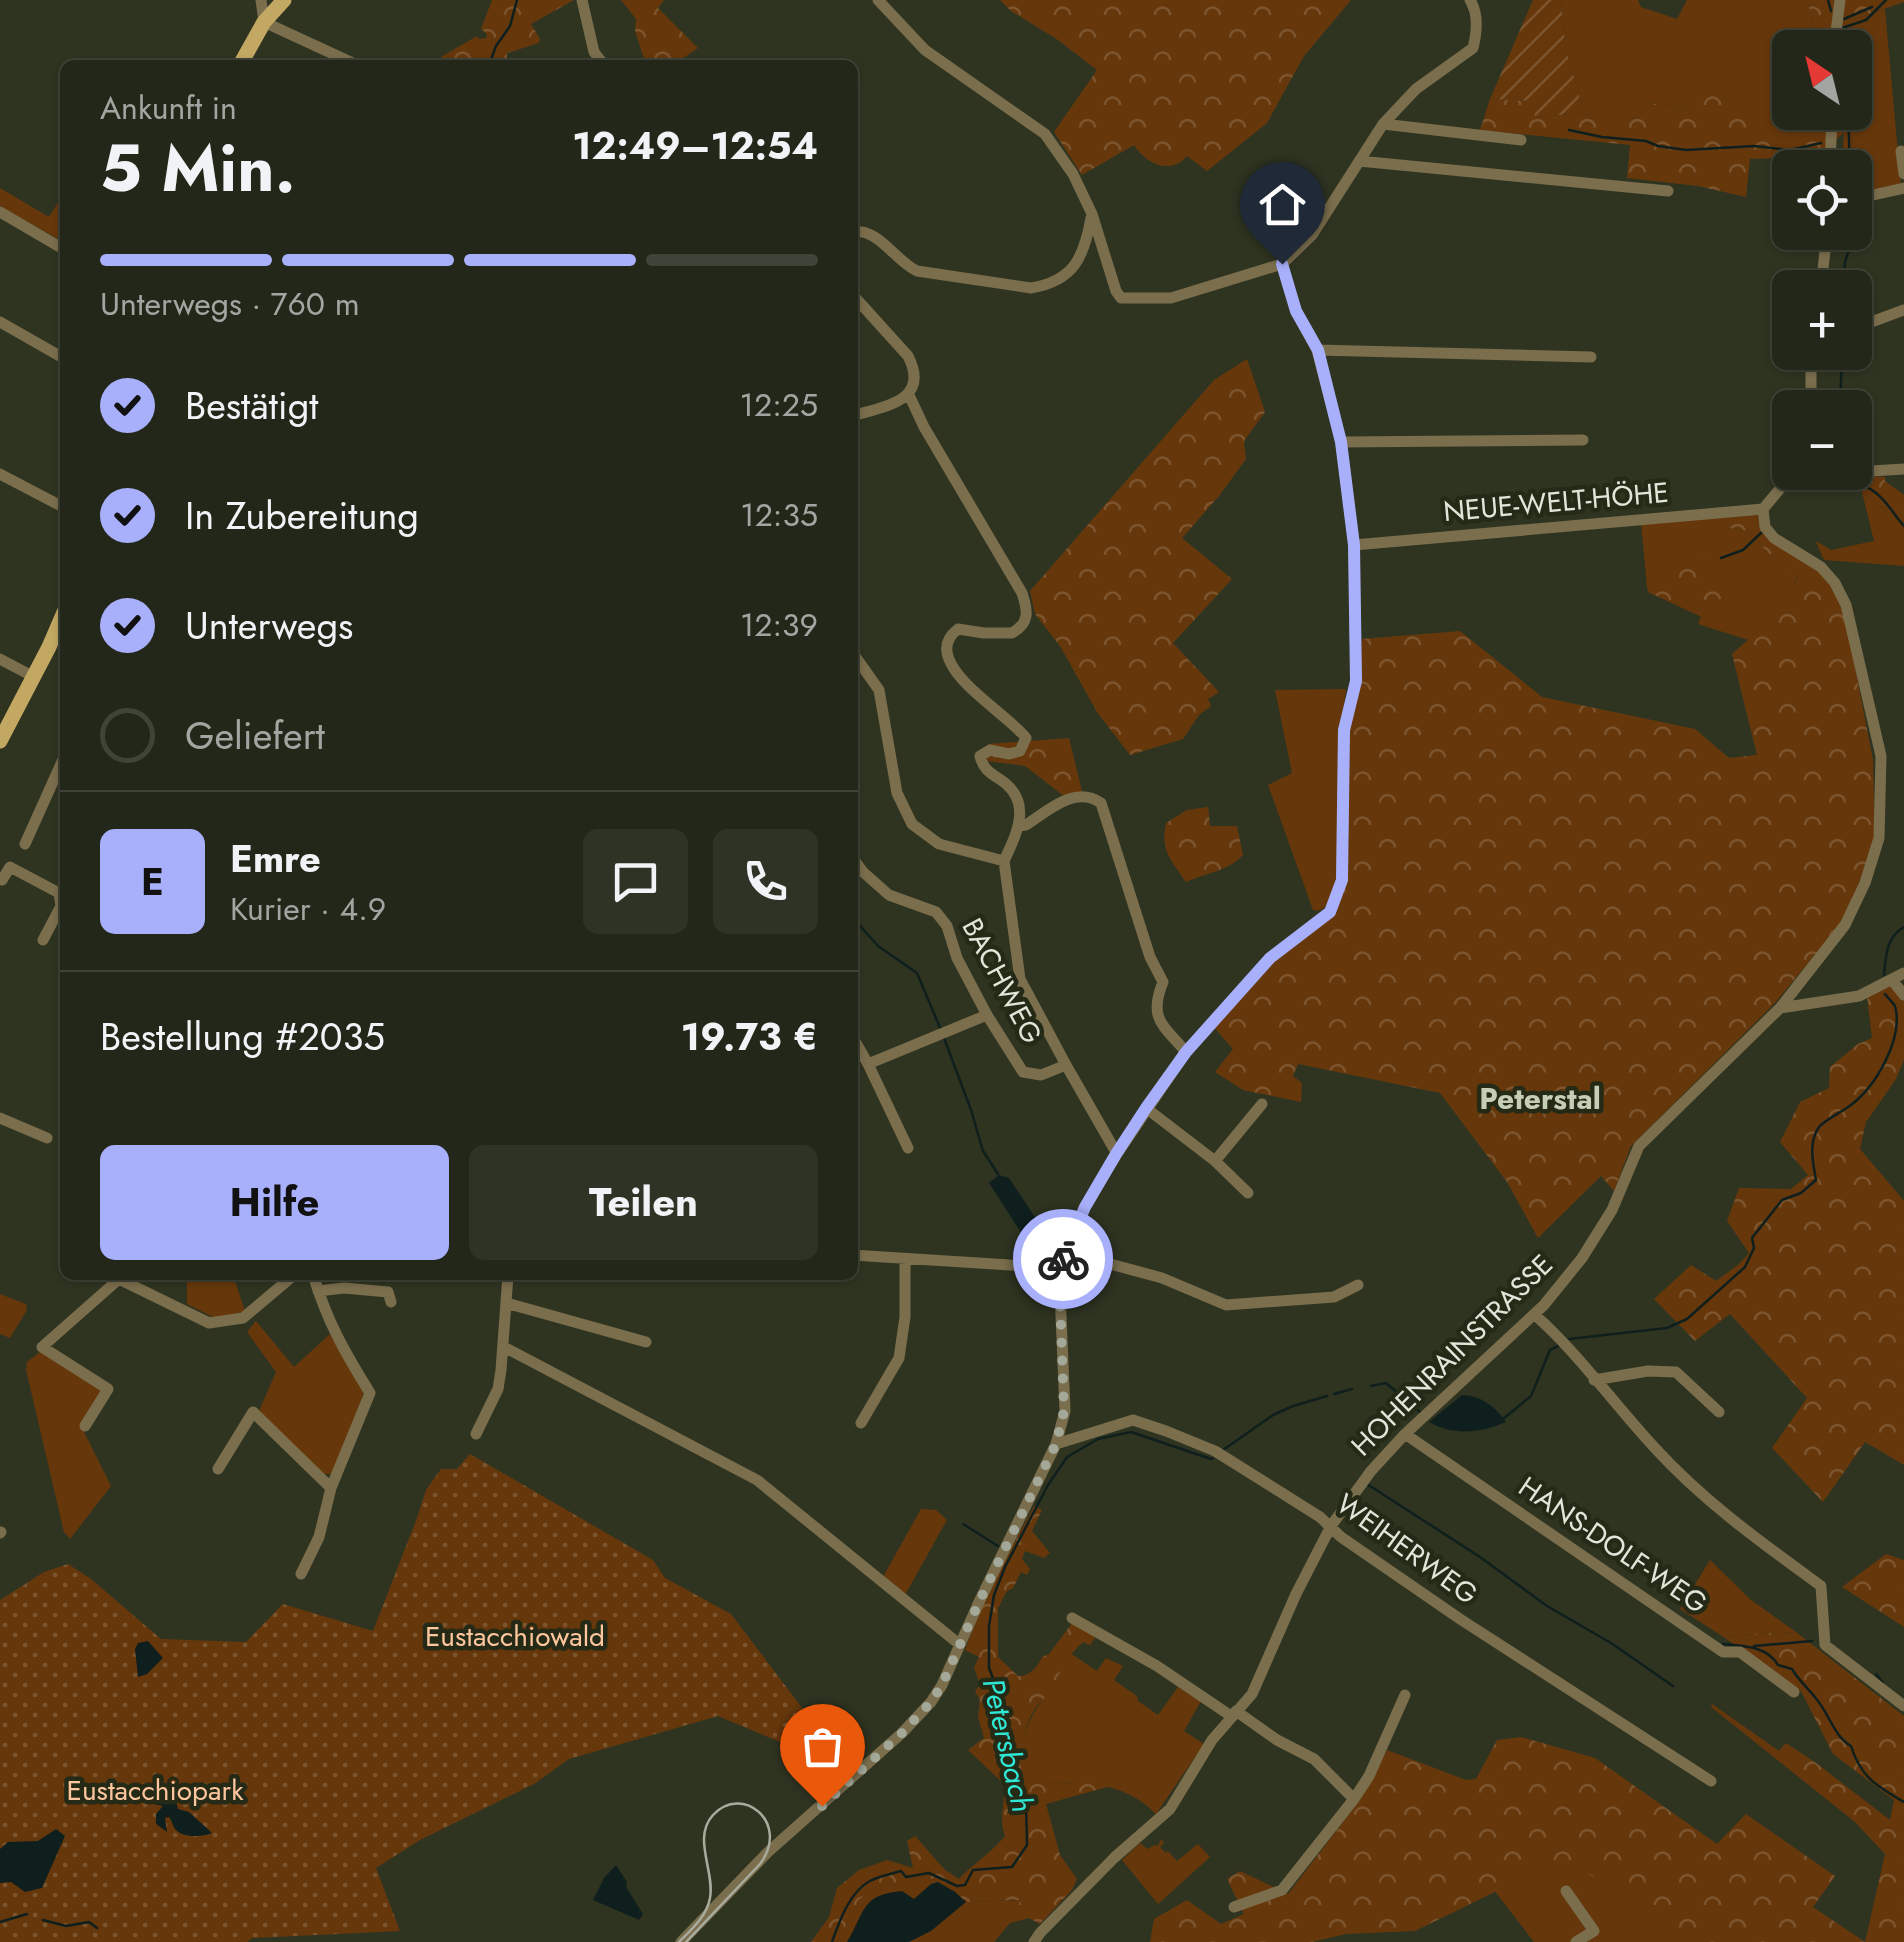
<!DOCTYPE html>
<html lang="de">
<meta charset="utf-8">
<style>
body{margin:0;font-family:Jost,sans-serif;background:#2f3326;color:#f1f3f6;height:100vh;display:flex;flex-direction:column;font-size:38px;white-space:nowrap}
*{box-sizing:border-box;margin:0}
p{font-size:32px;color:#a3a5a2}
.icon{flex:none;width:55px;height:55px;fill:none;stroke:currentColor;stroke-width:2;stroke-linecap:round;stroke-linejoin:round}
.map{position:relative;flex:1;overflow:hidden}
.side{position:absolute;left:60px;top:60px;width:798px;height:1220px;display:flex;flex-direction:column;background:#232719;border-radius:15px;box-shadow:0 2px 8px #0004,0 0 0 2px #404438}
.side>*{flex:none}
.needle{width:65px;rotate:325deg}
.fabs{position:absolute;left:1772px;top:30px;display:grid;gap:20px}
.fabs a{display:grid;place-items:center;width:100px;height:100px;border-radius:15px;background:#232719;box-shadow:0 2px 8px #0004,0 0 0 2px #404438;font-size:50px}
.pin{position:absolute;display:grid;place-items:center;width:85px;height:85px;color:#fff;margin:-102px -42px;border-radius:50% 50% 50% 0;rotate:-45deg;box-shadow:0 0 10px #0007}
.pin .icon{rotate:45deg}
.courier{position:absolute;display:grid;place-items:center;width:100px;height:100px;margin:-50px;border:8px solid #a8b0fc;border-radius:50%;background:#fff;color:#222;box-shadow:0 2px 12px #0007}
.summary em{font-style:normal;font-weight:700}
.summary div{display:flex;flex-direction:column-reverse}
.summary{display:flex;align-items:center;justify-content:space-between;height:170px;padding:0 40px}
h1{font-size:65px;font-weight:700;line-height:75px}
.bar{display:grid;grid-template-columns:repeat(4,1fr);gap:15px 10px;align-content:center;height:120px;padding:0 40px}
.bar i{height:12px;border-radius:8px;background:#404438}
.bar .selected{background:#a8b0fc}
.bar p{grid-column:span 4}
.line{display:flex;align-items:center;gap:25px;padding:0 40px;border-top:2px solid #404438}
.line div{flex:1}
.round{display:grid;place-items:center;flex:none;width:105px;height:105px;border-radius:15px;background:#2f3326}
ol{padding:0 40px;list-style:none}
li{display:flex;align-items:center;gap:30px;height:110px}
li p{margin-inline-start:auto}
li .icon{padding:10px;border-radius:50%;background:#a8b0fc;color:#111;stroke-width:4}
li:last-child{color:#a3a5a2}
li i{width:55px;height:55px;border:5px solid #404438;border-radius:50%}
.action{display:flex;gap:20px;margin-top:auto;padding:20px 40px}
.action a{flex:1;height:115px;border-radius:15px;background:#a8b0fc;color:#111;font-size:40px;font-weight:700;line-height:115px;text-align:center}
.action a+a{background:#2f3326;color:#f1f3f6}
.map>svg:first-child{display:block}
.grass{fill:#66370b}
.forest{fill:url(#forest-crowns)}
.park{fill:url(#park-dots)}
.garden{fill:url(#garden-furrows)}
.water{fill:#0f1f1d}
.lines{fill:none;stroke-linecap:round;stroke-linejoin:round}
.stream{stroke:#0f1f1d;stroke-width:2.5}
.minor{stroke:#7a6e4d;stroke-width:11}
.major{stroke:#c2a862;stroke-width:15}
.tram{stroke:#a8ac9e;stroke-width:2.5}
.done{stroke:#a3a899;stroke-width:10;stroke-dasharray:0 18}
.route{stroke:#a8b0fc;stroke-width:12}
.labels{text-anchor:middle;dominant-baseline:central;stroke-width:9;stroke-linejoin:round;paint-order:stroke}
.street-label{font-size:28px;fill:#e2e6da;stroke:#252a17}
.park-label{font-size:28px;fill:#fec69c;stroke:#252a17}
.neighbourhood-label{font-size:30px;font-weight:bold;fill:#c7ceb6;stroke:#252a17}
.water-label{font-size:30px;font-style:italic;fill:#2ee8d5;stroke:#252a17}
</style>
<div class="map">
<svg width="1904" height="1942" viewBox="0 0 1904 1942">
<defs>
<pattern id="forest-crowns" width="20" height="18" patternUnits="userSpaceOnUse" patternTransform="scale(2.5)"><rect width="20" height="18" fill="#66370b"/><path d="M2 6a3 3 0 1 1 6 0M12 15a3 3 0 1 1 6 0" fill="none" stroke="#7c542e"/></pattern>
<pattern id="park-dots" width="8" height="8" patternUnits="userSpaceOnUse" patternTransform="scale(2.5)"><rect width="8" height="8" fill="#66370b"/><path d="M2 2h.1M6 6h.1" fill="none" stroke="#7c542e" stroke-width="1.8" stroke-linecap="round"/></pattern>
<pattern id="garden-furrows" width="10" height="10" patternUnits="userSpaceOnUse" patternTransform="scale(2.5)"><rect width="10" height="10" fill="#66370b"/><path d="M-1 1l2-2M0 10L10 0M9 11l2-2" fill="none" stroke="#7c542e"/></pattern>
</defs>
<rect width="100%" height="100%" fill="#2f3421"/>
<path class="grass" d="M1561 0H1638L1641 7 1677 19 1687 0H1807L1811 15 1813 47 1790 48V112L1810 113V115L1786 132 1692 82 1693 110 1650 103 1638 118 1584 113 1565 45Z
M1885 9 1901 186 1856 196 1851 113 1855 112V48L1852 47V20Z
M0 188 49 217 65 191V226L58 239 0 206Z
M1862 492C1878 504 1893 514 1904 530V566L1824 560 1816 542H1818L1831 550 1874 541Z
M1716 516 1720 527 1750 531 1767 552 1799 574 1779 613 1748 640 1698 624 1701 617 1693 613 1733 592 1681 562 1647 587 1641 523Z
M1346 689 1340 736 1336 887C1331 897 1326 914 1313 910L1268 785 1292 773 1275 690Z
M187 1275H233L245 1311 217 1319 187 1304Z
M0 1294 26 1304 27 1310 10 1338 0 1334Z
M256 1321 294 1367 330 1334 364 1389 359 1412 332 1474H322L259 1411 276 1372 247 1332Z
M40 1352 100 1386 103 1392 83 1430 111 1486 70 1539 64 1532 26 1370 27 1362Z
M921 1509 936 1510 947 1520 905 1595 883 1577Z
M1710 1560 1751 1600 1796 1632 1722 1636 1680 1609Z
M1070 1653 1097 1671 1106 1658 1123 1666 1114 1680 1137 1696 1138 1701 1158 1715 1178 1687 1201 1701 1184 1731 1204 1744 1156 1814C1123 1781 1087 1783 1043 1784 1014 1750 1021 1730 1045 1696 1055 1683 1062 1667 1070 1653Z
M1161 1839 1164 1843 1160 1847 1166 1853 1168 1851 1177 1861 1198 1844 1210 1857 1158 1904 1122 1860 1140 1843 1148 1849 1155 1845 1158 1846Z
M1560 1859 1676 1918 1670 1940 1673 1942H1534L1494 1890Z
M927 1876 955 1892 966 1902 1022 1900 1010 1923 994 1942H837L860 1899 876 1887Z"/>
<path class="forest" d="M492 0H574L531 24 540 39 539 43 507 53V65H452L441 57 477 36 479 39 486 38 487 34 481 29Z
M621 0H664L658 8 698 48 673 65H646L635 31 636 19Z
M1000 0H1351L1304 56 1267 123 1207 171 1187 156C1171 176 1145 163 1134 145L1082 175 1054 132 1097 70 1058 40 1011 11Z
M1807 0H1904V2L1852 20V47L1813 48 1811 15Z
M1692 82 1786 132 1810 115V113H1851L1854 167H1842L1844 133 1814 157 1750 159 1746 197 1698 186 1627 178 1630 145 1480 130 1490 99 1533 101 1536 117 1584 113 1638 118 1650 103 1692 110 1686 95Z
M1247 359 1265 412 1244 441 1246 459 1219 496 1182 538 1232 579 1173 643 1219 692 1208 699 1211 706 1199 715 1183 739 1130 755 1097 712 1060 646 1035 614 1030 591 1214 380Z
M1860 476 1885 477V481L1904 495V530L1886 510 1862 492Z
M1757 512 1760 528 1820 570 1832 585 1844 611 1873 760 1875 837 1860 881 1841 923 1774 1004 1631 1146 1614 1191 1601 1176 1538 1238 1507 1182 1440 1093 1298 1064 1293 1076 1302 1083 1301 1102 1243 1090 1215 1072 1233 1049 1211 1024 1270 958 1330 912 1342 880 1344 730 1356 681 1362 639 1460 631 1542 697 1695 729 1729 758 1757 755 1732 654 1778 613 1799 575 1767 552 1750 531 1720 527 1716 516Z
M1691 545 1720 565 1734 592 1693 613 1648 592 1647 587 1681 562 1677 554Z
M1069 738 1082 791 1065 797 1025 766 987 761 988 744Z
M1208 807 1210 826H1237L1243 855C1228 871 1206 873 1186 882 1171 860 1160 850 1166 823L1187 810Z
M1891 984 1904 998V1060L1896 1079 1866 1122 1860 1149 1904 1201V1465L1865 1442 1823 1502 1772 1448 1807 1398 1730 1314 1695 1341 1654 1299 1691 1265 1716 1281 1738 1265 1749 1253 1727 1221 1739 1188 1791 1189 1808 1175 1780 1142 1800 1102 1829 1088 1830 1067 1858 1044 1872 1038 1867 997Z
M1034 1506 1042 1510 1032 1531 1050 1553 1044 1558 1025 1551 1022 1559 1030 1569 1027 1575 1021 1572 1013 1588 1007 1591 998 1608V1657L1018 1676C1029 1677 1038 1667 1042 1657L1049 1654 1073 1622 1087 1630 1095 1638 1090 1645 1083 1642C1066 1657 1060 1675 1048 1693 1043 1700 1037 1705 1033 1712 1018 1739 1024 1762 1043 1784L1091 1783 1107 1787 1046 1804 1060 1855 1077 1879 1072 1890 1040 1924 1029 1918 1010 1923 1021 1900 966 1902 955 1892 927 1876 876 1887 860 1899 837 1942H811L829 1917 837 1888 859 1870 887 1860 913 1868 907 1841 915 1836 945 1870 959 1879C974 1863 991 1853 1005 1836 998 1818 1006 1803 1004 1784L968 1750 984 1738 978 1717 980 1700 975 1691 980 1685 974 1667 979 1657 965 1650 985 1598Z
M1886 1554 1904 1560V1627L1842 1587Z
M1796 1632 1904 1716V1942H1673L1670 1941 1675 1918 1560 1860 1415 1931 1346 1934 1312 1942H1150L1154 1919 1187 1900 1221 1924 1244 1914 1227 1879 1240 1871 1288 1894 1360 1800 1387 1750 1466 1780 1476 1779 1497 1740 1521 1737 1595 1758 1717 1844 1746 1814 1835 1876 1813 1907 1865 1942 1885 1854 1855 1822 1711 1707 1712 1704 1779 1751 1786 1743 1816 1763 1890 1820 1894 1800 1833 1754 1801 1691 1722 1636Z"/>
<path class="park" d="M470 1454 653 1560 665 1578 731 1614 812 1721 785 1744 718 1716 569 1759 534 1784 420 1840 376 1868 400 1931 252 1938 247 1942H0V1600L44 1572 68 1564 91 1579 161 1639 246 1642 283 1604 373 1631 417 1518 426 1490 441 1469H457Z"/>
<path class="garden" d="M1533 0H1561L1565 45 1584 113 1535 117 1533 101 1490 99Z"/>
<path class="water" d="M999 1175 1009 1178 1049 1238 1042 1243 1053 1260 1050 1263 1040 1262 989 1183Z
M1462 1395C1480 1395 1496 1407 1506 1422 1481 1433 1453 1436 1429 1422Z
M148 1641 163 1658 147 1674 138 1677 135 1649 138 1643Z
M173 1791 178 1809 189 1812 212 1833C203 1837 183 1838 176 1830 173 1827 172 1821 169 1817L165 1818 167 1832 156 1824V1814L163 1806 143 1802 147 1794H163Z
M56 1829 65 1836 42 1888 25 1892 11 1882 0 1883V1849L8 1842 38 1841Z
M616 1865 627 1882 626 1887 643 1914 639 1920 593 1900 604 1878Z
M938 1882 955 1892 966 1902 931 1931 909 1942H847C866 1911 860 1895 902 1891L914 1899 931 1884Z"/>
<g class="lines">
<path class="stream" d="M1828 0 1831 11
M1844 19 1872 7
M1842 28 1866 20 1886 0
M1841 31 1844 48
M489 65 496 46 510 26 517 0
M1848 112 1850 168
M1569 130 1602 137 1646 141 1658 146 1686 150 1754 146 1790 150 1821 143
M1843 288 1845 262 1851 243 1852 232
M1840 408 1842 352
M1849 481 1856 483
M1862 485C1883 493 1890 510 1904 526
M1721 558 1743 550 1761 533
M852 917 878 946 917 973 941 1030
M1884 975C1886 956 1886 937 1904 927
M944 1038 971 1110 983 1151 998 1174
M1569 1339 1667 1328 1687 1319 1745 1267 1754 1248 1752 1238 1782 1200 1801 1193 1816 1180C1813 1163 1808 1142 1819 1127 1826 1119 1842 1112 1851 1105 1876 1086 1904 1038 1895 1006 1892 1001 1888 998 1885 994
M1371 1386 1386 1383 1420 1412
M1334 1394 1352 1389
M1503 1419 1531 1396 1550 1350 1560 1345
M1223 1450 1273 1415 1293 1406 1327 1396
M1367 1484 1480 1557 1547 1606 1611 1643 1673 1686
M963 1524 998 1546
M1723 1644C1744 1646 1767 1646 1778 1665L1792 1669C1799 1681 1809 1689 1818 1701 1829 1715 1835 1737 1851 1746 1861 1778 1877 1786 1904 1802
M1754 1646 1812 1641
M1876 1674 1883 1683
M43 1920 66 1926 89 1922 97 1928
M0 1922 27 1914
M832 1942C839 1922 850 1891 870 1881 879 1876 891 1874 901 1871L906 1877 929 1873 957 1886 965 1885 973 1870 1012 1867 1027 1845 1026 1802 1018 1772 1000 1727 998 1691 989 1668V1626L994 1595 1005 1567 1048 1485 1067 1457 1098 1439 1131 1432 1211 1459 1213 1458"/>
<path class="minor" d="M261 0 264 22 357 65
M582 0 594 52 604 65
M878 0 925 50 1045 134 1073 174 1092 214 1116 291 1121 298H1171L1282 264 1296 311 1317 350 1341 442 1354 545 1356 681 1344 730 1342 880 1330 912 1270 958 1186 1052 1117 1154
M1834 48 1840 0
M1383 124 1521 140
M1901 151 1904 174
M1359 161 1668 191
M1830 168 1832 112
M1855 199 1904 188
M0 212 65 250
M852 232C878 227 895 261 917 271L1031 288C1074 281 1084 257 1091 218
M1282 264 1312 235 1383 124 1416 89 1473 48C1477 32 1479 14 1470 0
M1821 288 1827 232
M852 294 908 356C931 401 885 406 852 416
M0 322 65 359
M1855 328 1904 310
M1317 350 1591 357
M1811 352V408
M909 395 924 427 1022 593C1028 611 1030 623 1012 633H984L958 629C915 662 1008 713 1026 738L1020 751 1009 754 990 750 980 756C983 769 990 773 1001 780 1033 802 1017 833 1004 861
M1341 442 1583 440
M1855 472 1904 469
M0 474 65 508
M1783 484 1851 472
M1354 545 1763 509
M0 659 34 677
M1019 826 1026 825C1049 810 1075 785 1101 803L1150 957 1163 982C1148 1019 1163 1025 1186 1052
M25 844 65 755
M852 857 863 872 889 895 936 912 947 926 957 958 987 1015 1023 1072 1041 1075 1066 1065
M0 879 2 880 10 867 59 893 61 906 43 940
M1892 980 1904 995
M1780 1008 1859 996 1904 973
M852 1036 868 1064 908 1148
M868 1064 987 1015
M1146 1108 1215 1161 1248 1193
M0 1118 47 1138
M1215 1161 1262 1104
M1066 1252 1162 1278 1226 1305 1334 1297 1358 1285
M852 1255 1059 1268
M318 1291 344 1288 388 1292 391 1302
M506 1303 646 1342
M1535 1315C1579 1354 1614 1404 1654 1447 1703 1501 1762 1543 1821 1586L1825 1645 1904 1706
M504 1347 757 1480 959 1644
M1594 1380 1648 1371 1676 1372 1719 1412
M861 1423 899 1358 905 1317V1259
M85 1426 108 1389 42 1347 119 1279 209 1323 243 1318 294 1275
M476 1434 498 1389 501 1370 508 1275
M1405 1434 1723 1652H1740L1794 1692
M1056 1444 1133 1420 1166 1431 1215 1451 1320 1517 1341 1537 1460 1619 1711 1781
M218 1469 253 1412 331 1488
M0 1533 1 1532
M301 1574 319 1537 331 1488 370 1393C344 1351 328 1323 313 1275
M1072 1618 1157 1666 1231 1716
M1354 1799 1369 1776 1405 1695
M1566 1891 1594 1931 1576 1942
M1234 1907 1282 1890 1354 1799 1314 1759 1277 1740 1236 1711
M681 1942 768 1852 902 1733 931 1702 942 1685 979 1602 1056 1444 1065 1411 1059 1268 1085 1207 1117 1154 1066 1065 1020 979 1004 861 939 844 912 824 897 793 879 690 852 652
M1034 1942 1040 1933 1115 1857 1170 1809 1212 1740 1252 1694 1296 1594 1331 1526 1371 1471 1405 1434 1544 1305 1582 1258 1612 1210 1639 1146 1780 1008 1845 925 1865 883 1879 838 1881 756 1846 605 1835 583 1821 567 1774 538 1765 527 1763 509 1794 472"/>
<path class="major" d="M240 65 264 22 284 0
M0 741 49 647 65 610"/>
<path class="tram" d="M679 1942C691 1930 707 1916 710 1898 715 1871 692 1838 713 1815 742 1783 791 1823 760 1864L686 1942"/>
</g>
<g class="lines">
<path class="done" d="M822 1806 902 1733 931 1702 942 1685 979 1602 1056 1444 1064 1411 1059 1268 1063 1259"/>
<path class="route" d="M1063 1259 1085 1207 1116 1154 1146 1108 1186 1052 1270 958 1330 912 1342 880 1344 730 1356 681 1354 545 1341 442 1318 350 1296 311 1282 264"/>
</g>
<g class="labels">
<g class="street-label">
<text transform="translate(1556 502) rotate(-5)">NEUE-WELT-HÖHE</text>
<text transform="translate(1002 981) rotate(62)">BACHWEG</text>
<text transform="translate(1452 1355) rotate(-45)">HOHENRAINSTRASSE</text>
<text transform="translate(1613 1545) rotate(34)">HANS-DOLF-WEG</text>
<text transform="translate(1407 1549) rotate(36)">WEIHERWEG</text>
</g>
<g class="park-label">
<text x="515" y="1636">Eustacchiowald</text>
<text x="155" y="1790">Eustacchiopark</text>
</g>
<g class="neighbourhood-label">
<text x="1540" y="1098">Peterstal</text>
</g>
<g class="water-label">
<text transform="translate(1008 1745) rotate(77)">Petersbach</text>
</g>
</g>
</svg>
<div class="fabs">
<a><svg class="needle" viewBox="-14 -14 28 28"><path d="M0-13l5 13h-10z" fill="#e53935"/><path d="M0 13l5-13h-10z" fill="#a3a5a2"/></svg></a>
<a><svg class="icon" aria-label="locate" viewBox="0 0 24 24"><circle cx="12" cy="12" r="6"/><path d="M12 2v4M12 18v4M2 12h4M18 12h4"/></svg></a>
<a>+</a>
<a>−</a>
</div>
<div class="pin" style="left:822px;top:1806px;background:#ea580c"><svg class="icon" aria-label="bag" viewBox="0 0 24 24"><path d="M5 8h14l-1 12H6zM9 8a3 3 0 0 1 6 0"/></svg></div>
<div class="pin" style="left:1282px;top:264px;background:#1f2937"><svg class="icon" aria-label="home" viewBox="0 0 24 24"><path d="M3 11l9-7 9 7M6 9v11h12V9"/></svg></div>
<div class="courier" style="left:1063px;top:1259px"><svg class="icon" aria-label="bike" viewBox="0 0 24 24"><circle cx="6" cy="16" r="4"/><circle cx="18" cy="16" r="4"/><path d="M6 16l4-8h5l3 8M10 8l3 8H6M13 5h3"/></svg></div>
<section class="side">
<div class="summary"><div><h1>5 Min.</h1><p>Ankunft in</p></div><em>12:49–12:54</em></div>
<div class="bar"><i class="selected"></i><i class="selected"></i><i class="selected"></i><i></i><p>Unterwegs · 760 m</p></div>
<ol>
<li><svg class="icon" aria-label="check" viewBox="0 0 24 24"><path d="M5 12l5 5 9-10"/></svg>Bestätigt<p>12:25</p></li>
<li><svg class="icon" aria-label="check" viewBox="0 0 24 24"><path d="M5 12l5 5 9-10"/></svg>In Zubereitung<p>12:35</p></li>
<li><svg class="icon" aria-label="check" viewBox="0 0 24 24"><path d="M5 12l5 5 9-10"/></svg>Unterwegs<p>12:39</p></li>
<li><i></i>Geliefert</li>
</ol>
<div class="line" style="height:180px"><b class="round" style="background:#a8b0fc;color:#111">E</b><div><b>Emre</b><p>Kurier · 4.9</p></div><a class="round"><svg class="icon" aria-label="chat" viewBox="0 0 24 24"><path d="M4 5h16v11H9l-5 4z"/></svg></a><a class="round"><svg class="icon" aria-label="phone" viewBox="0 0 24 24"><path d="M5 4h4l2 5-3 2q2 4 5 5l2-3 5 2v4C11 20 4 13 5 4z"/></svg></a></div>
<div class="line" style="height:130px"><div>Bestellung #2035</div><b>19.73 €</b></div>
<div class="action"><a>Hilfe</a><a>Teilen</a></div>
</section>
</div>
